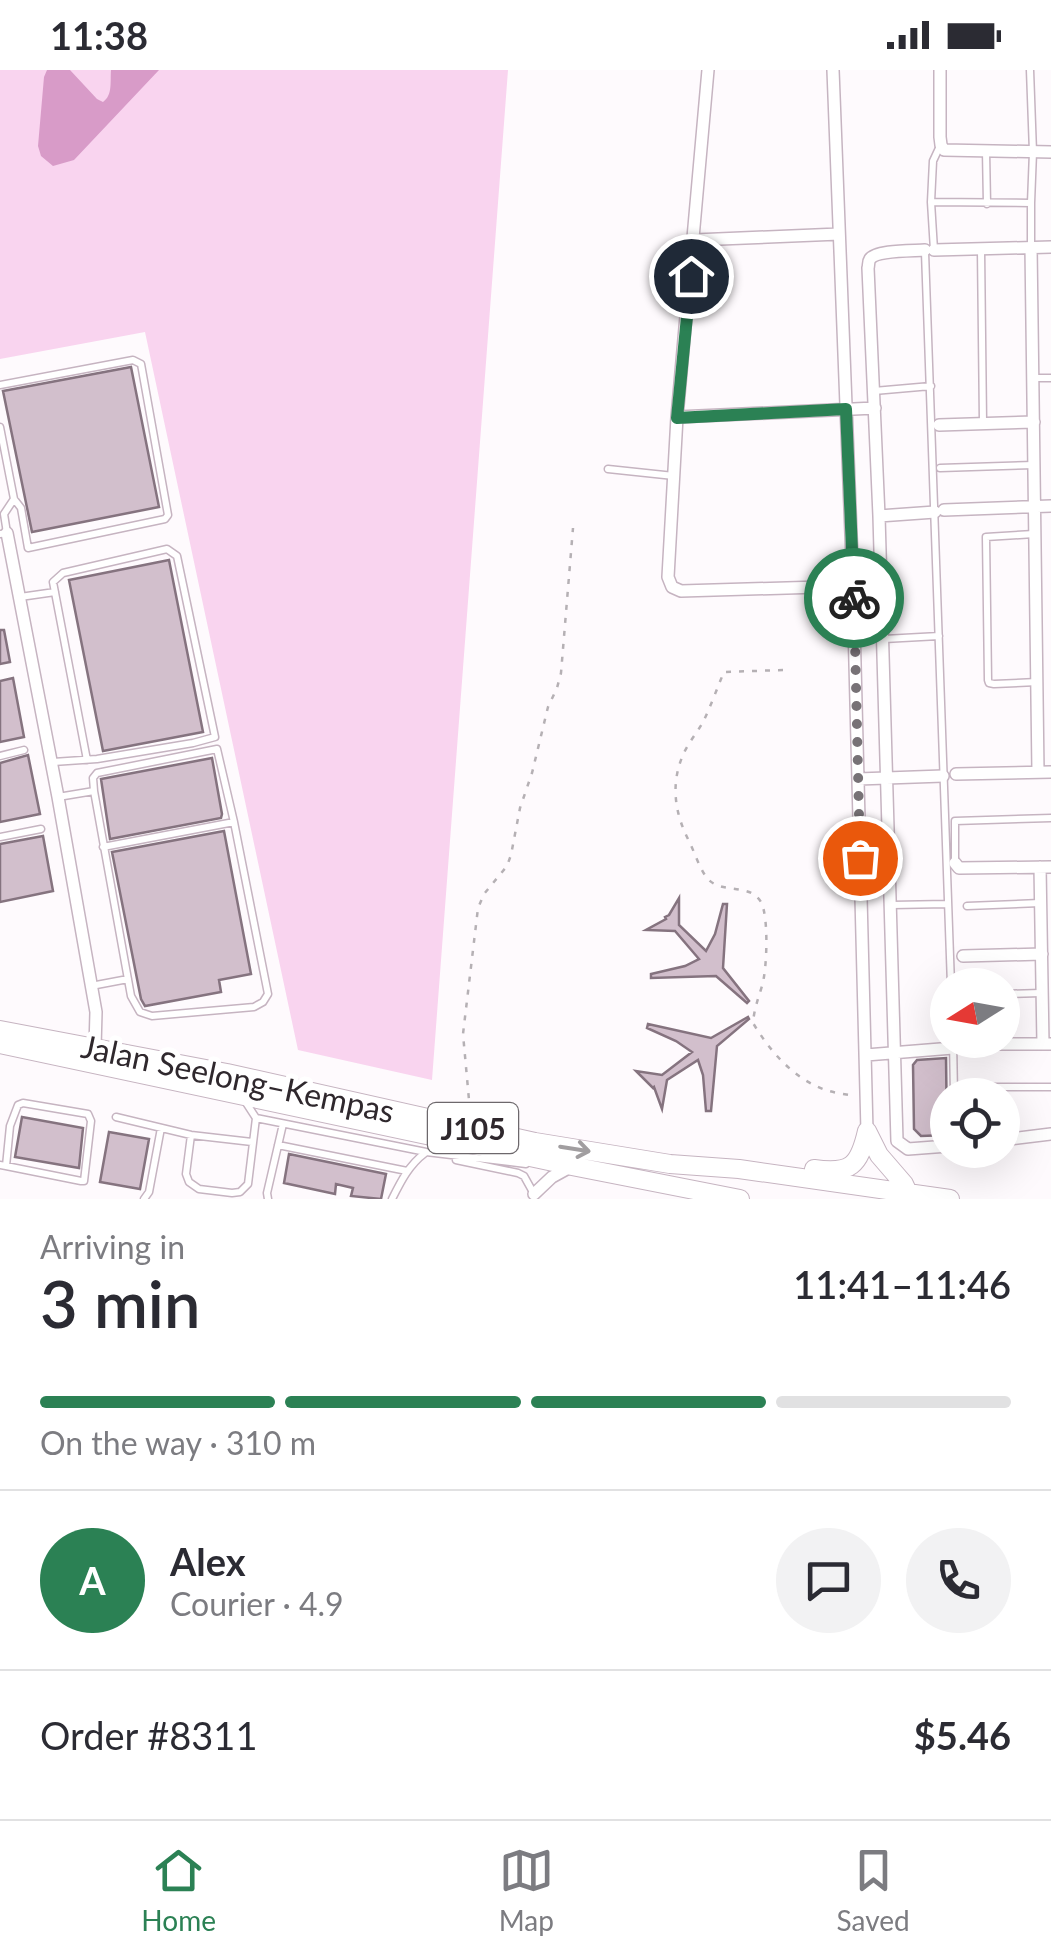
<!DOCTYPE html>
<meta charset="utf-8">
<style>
body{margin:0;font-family:Lato,sans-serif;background:#f2f2f3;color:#2b2b33;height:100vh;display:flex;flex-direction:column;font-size:38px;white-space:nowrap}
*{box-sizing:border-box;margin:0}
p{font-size:32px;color:#7c7c81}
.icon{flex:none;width:55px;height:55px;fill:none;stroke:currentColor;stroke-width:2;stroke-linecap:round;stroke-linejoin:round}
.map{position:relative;height:1129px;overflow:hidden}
.sheet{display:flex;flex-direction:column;background:#fff;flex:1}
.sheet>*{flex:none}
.needle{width:65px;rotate:259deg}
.fabs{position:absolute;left:930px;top:898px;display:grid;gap:20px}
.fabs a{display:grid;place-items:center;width:90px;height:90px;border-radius:50%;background:#fff;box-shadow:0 10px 40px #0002;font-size:50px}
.pin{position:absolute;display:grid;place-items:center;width:85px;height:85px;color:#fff;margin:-42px;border:5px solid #fff;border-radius:50%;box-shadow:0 2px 10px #0007}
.courier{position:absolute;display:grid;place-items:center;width:100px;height:100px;margin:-50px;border:8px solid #2b8154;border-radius:50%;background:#fff;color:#222;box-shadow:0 2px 12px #0007}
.headline em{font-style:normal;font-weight:600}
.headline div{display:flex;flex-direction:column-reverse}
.headline{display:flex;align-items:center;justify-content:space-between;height:170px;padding:0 40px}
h1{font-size:65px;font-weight:600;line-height:75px}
.bar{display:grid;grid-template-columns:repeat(4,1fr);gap:15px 10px;align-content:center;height:120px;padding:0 40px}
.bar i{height:12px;border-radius:8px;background:#e1e1e2}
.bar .current{background:#2b8154}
.bar p{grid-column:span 4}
.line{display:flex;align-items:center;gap:25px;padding:0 40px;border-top:2px solid #e1e1e2}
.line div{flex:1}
.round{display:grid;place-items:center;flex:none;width:105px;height:105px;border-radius:52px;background:#f2f2f3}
.status{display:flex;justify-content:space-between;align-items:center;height:70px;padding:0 50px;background:#fff;direction:ltr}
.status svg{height:28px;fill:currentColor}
.tabs{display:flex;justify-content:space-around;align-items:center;height:140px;border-top:2px solid #e1e1e2;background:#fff;font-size:28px;color:#7c7c81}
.tabs a{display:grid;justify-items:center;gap:5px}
.tabs .current{color:#2b8154}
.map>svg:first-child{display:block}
.green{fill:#f9d4ef}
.water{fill:#d89bc8}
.building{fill:#d2bfcc;stroke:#85737f;stroke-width:2.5}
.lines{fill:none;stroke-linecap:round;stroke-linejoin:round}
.lane-casing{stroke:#c6b4c1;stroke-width:9}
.street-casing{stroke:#c6b4c1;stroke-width:14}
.primary-casing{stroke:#c6b4c1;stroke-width:20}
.path{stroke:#b5b0b4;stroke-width:2.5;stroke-dasharray:5 8;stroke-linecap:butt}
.lane{stroke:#fff;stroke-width:6}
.street{stroke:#fff;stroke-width:11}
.primary{stroke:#fff;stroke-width:18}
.oneway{stroke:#a19ea0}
.done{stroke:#777276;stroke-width:10;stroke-dasharray:0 18}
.route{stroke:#2b8154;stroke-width:12}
.labels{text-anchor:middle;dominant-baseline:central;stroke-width:10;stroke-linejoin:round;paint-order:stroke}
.shield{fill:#fff;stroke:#6d686c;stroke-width:2.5}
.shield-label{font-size:30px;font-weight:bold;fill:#2f282d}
.street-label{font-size:32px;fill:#2f282d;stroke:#fff}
</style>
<div class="status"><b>11:38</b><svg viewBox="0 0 49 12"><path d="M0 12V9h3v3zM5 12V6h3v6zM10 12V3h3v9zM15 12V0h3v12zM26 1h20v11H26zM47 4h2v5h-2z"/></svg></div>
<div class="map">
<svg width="1051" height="1129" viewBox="0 0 1051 1129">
<rect width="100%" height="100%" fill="#fefafd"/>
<path class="green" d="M0 0H508L432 1010 298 980 145 262 0 289Z"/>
<path class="water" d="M47 0H70L97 29 103 32C113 25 110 11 111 0H159L74 90 53 96 41 86 38 76 44 7Z"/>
<path class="building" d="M131 297 159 437 32 462 3 321Z
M169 490 203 662 103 681 69 510Z
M0 560H4L10 592 0 594Z
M13 608 24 667 0 672V611Z
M28 685 40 744 0 752V693Z
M212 688 222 744 221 748 110 769 101 709Z
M224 761 251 904 219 910 221 922 145 936 141 929 112 782Z
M43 766 53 821 0 832V774Z
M679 828V855L706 881 715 864 723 834H727L723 898 749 931 747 933 716 906 651 908V904L685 896 699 889 675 861 646 860 666 849 665 847 669 845Z
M748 947 749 949 717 976 711 1041H706L703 1005 698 990 667 1010 662 1039 654 1017 653 1018 636 1001 662 1005 692 982 676 971 647 958 648 954 711 968Z
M946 988 947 1065 921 1066 914 1059 913 995 917 990Z
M22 1047 83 1058 79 1098 15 1087Z
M109 1062 149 1069 140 1119 100 1112Z
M289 1084 386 1104 381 1129 351 1126 353 1118 336 1114 335 1124 284 1113Z"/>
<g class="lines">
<g class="lane-casing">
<path id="lane" d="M940 76 933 91 931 132 1031 133 1033 82 1030 0
M986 81 987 134
M931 132 934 180
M1031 133V177
M981 180 983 352
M925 182 951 915
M1033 308H1051
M0 315 133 290 141 294 168 445 165 449 28 478 21 438 14 429
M874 321 931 316
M0 357 14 429 4 444 7 463 0 464
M940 398 1034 395
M608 399 674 406
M1034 464 986 467 988 610 989 613 994 614 1037 612
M20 527 55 522
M884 569 939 566
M0 686 24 680
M53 692C68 691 82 690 97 689L193 673 215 667 177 486 167 479 63 503 53 512 87 690
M94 721 93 708 97 703 217 679 234 752
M58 727 94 721 131 926 140 942 152 946 254 937 263 932 268 924 234 752 103 777
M0 767 41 759
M955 793V751L1051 748
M892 835 947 834
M967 836 1040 833
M91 916 128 909
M1002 924 1041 923
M953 970 954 1025
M966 1025 967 1019 972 1017H1051
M116 1047 191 1065 252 1072
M256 1048 426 1082 526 1094
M191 1065 186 1104 189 1112 199 1119 232 1123 240 1122 248 1114 256 1048 245 1031
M278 1075 407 1101
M456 1090 518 1103 524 1106 534 1124
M0 1095 6 1096 81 1111H84L91 1051 88 1044 23 1033 18 1035 10 1056 6 1096
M144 1129 149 1122 161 1058
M268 1129 267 1123 283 1054
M392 1129C401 1111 409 1095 425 1083"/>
</g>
<g class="street-casing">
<path id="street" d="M708 0 677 347 668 507 672 517 681 521 853 516
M833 0 853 516 867 1061
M940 0V67L941 75 944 80 1051 82
M695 170 839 164
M1031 177 1038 702
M925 180C913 181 876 180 870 189 868 192 869 195 868 198L879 446 897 1071 908 1079 948 1076
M934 180 1051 177
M677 347 875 338
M939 355 1034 352
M944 440 1051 436
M879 446 935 442
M7 463 58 727 96 942 95 978
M956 704 1051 702
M858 709 943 706
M955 793 959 798 1051 797
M1040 797 1043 974
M963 886 1042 884
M966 974H1051
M866 985 953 978
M1002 1070 1051 1064
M534 1124 552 1107 572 1096"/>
</g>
<g class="primary-casing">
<path id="primary" d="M0 960 227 1003 535 1072 670 1094 739 1099 950 1129
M0 974 572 1096 740 1129
M867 1061 879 1085 904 1114 911 1129
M814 1099C851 1104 859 1096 867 1061"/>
</g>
<path class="path" d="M783 600 724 602C717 618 711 636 703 652 697 663 688 673 683 685 670 715 675 745 690 773 695 784 700 799 707 808 721 825 749 812 761 832 769 847 767 900 762 916 758 929 754 940 753 953 770 981 792 1007 823 1019 833 1023 845 1024 855 1026
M470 1041 463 964 478 838 484 824 507 796 511 785 520 738 532 703 548 637 557 618 561 603 573 458"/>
<use href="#lane" class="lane"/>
<use href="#street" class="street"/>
<use href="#primary" class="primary"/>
</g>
<defs><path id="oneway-shaft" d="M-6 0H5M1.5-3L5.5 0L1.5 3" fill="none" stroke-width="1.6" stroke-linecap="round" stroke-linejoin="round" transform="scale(2.5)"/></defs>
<use class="oneway" href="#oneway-shaft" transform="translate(575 1079) rotate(9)"/>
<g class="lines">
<path class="done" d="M854 528 860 788"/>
<path class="route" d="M691 206 677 348 846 339 854 528"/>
</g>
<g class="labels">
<rect class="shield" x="428" y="1033" width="90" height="50" rx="8"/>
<g class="shield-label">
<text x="473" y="1058">J105</text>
</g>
<g class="street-label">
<text transform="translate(238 1008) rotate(12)">Jalan Seelong–Kempas</text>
</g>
</g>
</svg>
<div class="fabs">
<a><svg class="needle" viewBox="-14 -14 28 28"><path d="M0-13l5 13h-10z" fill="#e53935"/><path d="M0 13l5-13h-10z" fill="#7c7c81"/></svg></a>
<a><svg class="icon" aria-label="locate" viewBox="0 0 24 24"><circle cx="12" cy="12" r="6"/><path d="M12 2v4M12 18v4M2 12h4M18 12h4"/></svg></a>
</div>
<div class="pin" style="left:860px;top:788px;background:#ea580c"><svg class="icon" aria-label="bag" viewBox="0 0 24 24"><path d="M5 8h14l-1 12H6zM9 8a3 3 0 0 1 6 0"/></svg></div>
<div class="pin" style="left:691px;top:206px;background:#1f2937"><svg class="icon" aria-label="home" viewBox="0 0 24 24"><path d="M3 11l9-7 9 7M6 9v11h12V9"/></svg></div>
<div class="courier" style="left:854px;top:528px"><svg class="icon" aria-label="bike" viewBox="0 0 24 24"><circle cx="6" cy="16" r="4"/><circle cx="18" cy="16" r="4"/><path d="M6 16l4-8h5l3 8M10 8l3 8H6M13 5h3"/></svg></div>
</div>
<section class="sheet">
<div class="headline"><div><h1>3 min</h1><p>Arriving in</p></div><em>11:41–11:46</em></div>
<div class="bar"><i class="current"></i><i class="current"></i><i class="current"></i><i></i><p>On the way · 310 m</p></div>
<div class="line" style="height:180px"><b class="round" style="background:#2b8154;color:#fff">A</b><div><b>Alex</b><p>Courier · 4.9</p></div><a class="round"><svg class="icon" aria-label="chat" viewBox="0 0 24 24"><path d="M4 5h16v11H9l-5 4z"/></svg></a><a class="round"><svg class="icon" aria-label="phone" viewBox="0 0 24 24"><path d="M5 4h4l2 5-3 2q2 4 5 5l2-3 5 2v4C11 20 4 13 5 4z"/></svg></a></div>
<div class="line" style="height:130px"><div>Order #8311</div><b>$5.46</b></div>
</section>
<nav class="tabs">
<a class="current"><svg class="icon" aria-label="home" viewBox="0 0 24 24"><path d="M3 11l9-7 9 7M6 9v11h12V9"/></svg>Home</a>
<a><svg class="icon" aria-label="map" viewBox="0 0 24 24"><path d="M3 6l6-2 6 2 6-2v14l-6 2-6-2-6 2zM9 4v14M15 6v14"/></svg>Map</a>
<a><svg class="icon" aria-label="saved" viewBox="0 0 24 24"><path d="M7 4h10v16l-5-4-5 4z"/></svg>Saved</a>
</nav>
